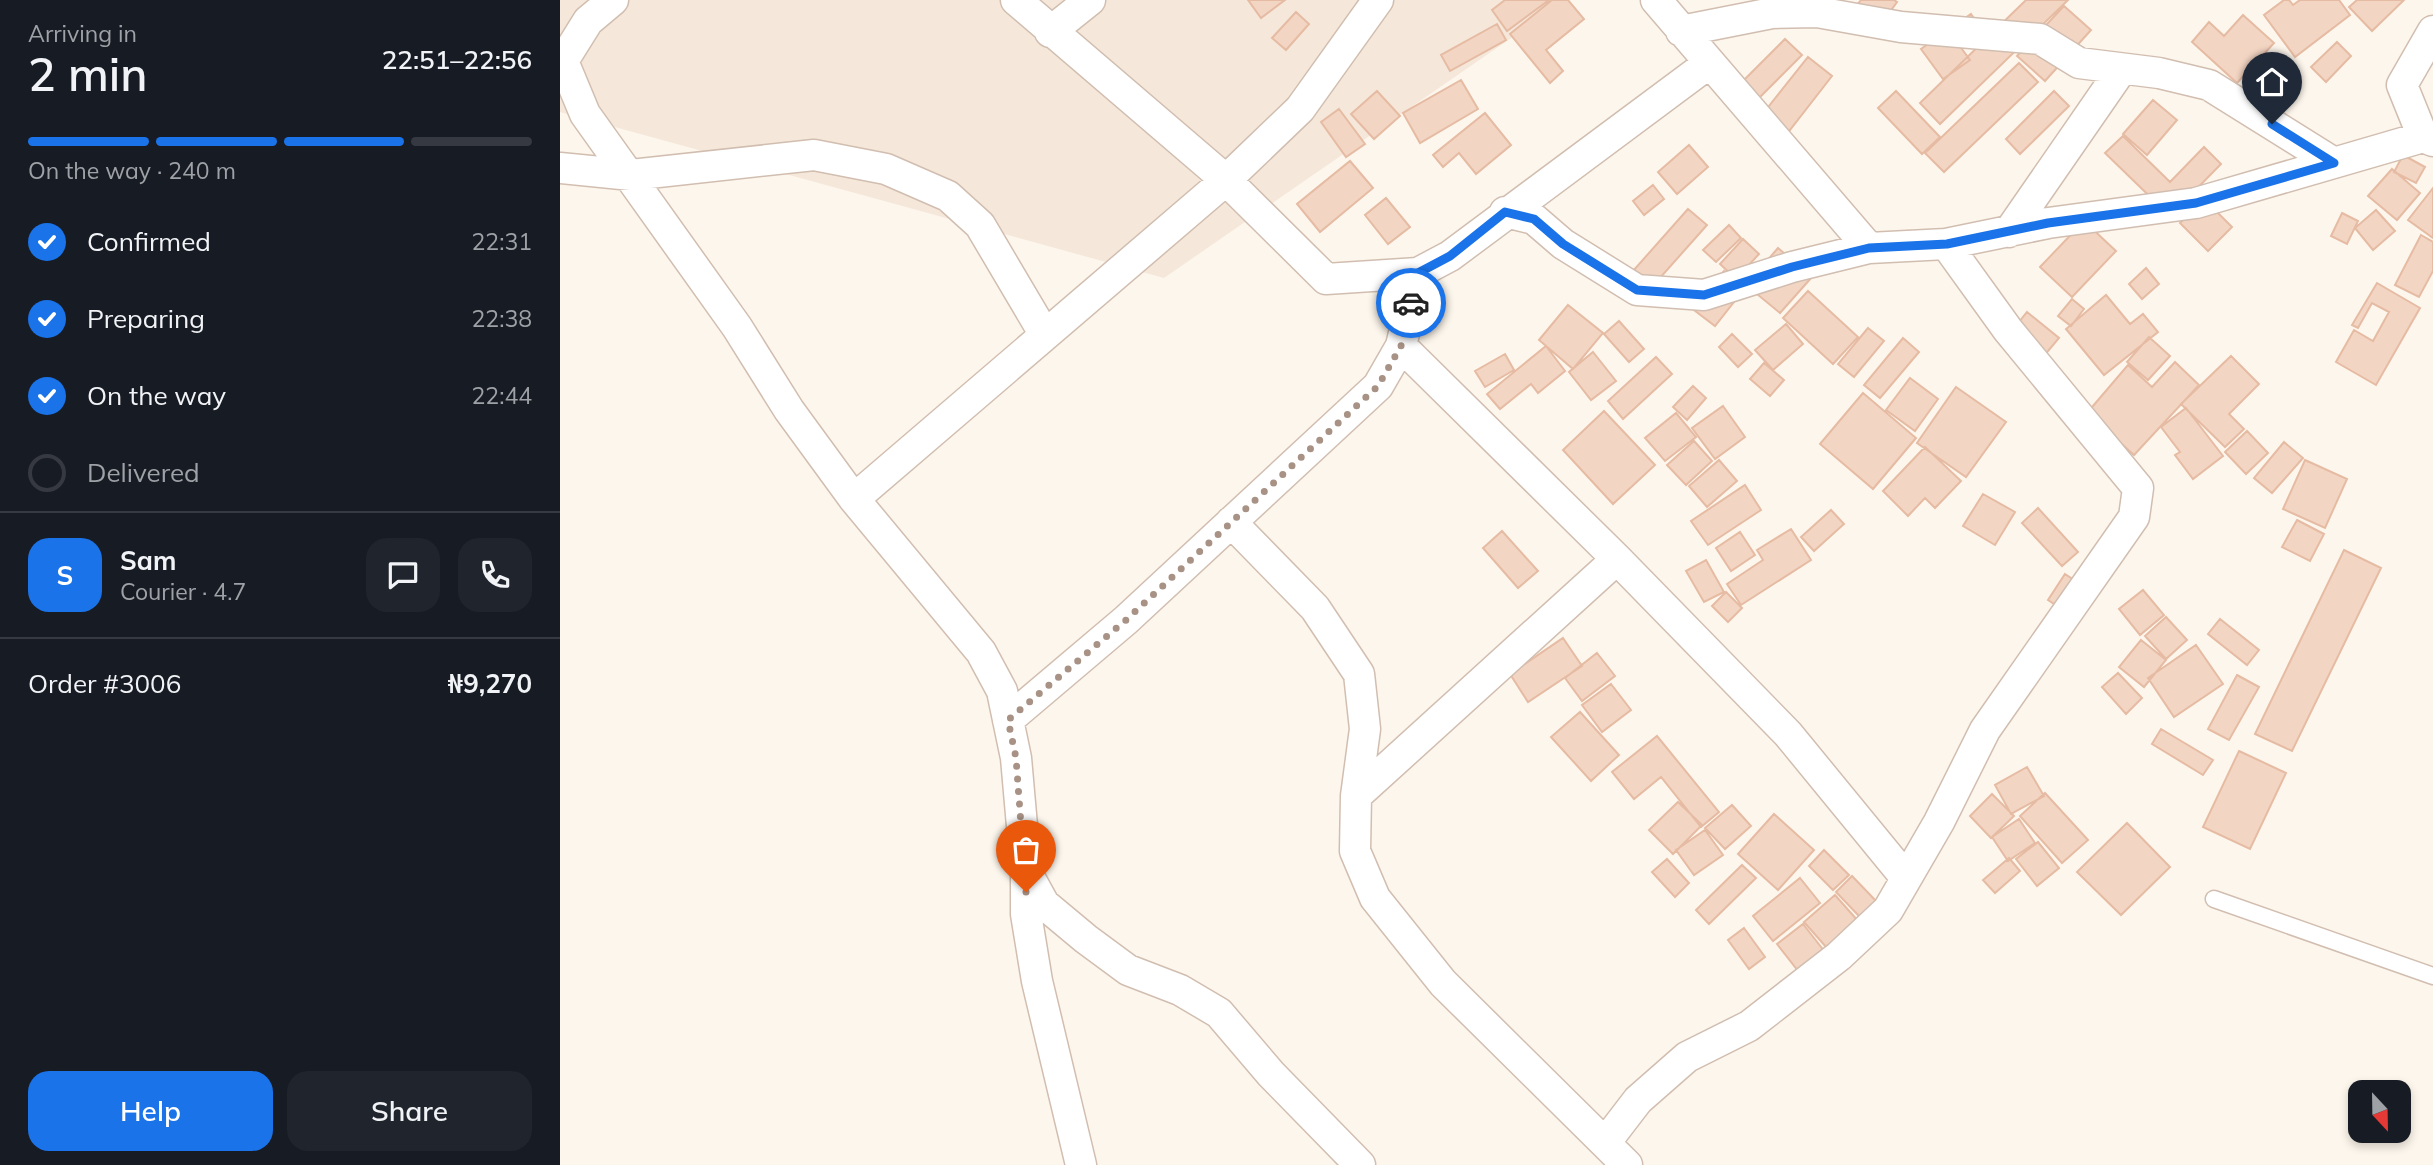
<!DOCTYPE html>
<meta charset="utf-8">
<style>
body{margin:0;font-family:Mulish,sans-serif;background:#20242c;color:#f1f3f6;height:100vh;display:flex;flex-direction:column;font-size:26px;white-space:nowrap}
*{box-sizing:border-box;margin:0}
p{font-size:23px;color:#9ea1a6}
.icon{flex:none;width:38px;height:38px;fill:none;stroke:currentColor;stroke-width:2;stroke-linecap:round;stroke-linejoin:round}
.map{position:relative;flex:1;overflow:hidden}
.drawer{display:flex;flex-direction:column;background:#171b24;width:560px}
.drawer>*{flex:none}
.needle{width:46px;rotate:158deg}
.fabs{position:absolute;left:1788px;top:1080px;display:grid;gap:14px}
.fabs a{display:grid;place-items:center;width:63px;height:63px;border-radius:14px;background:#171b24;box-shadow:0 4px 10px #0003;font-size:35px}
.pin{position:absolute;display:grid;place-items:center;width:60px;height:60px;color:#fff;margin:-72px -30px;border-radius:50% 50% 50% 0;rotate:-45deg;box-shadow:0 0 7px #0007}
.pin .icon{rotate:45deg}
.courier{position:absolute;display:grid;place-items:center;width:70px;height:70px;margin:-35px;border:5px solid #1a73e8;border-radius:50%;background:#fff;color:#222;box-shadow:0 2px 9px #0007}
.overview em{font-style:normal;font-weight:600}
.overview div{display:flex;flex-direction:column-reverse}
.overview{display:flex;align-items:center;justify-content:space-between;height:119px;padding:0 28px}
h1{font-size:46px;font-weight:600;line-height:52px}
.bar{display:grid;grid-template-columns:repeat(4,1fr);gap:10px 7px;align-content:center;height:84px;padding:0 28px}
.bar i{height:9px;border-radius:5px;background:#363941}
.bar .on{background:#1a73e8}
.bar p{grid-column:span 4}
.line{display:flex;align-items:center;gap:18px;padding:0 28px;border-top:2px solid #363941}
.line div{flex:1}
.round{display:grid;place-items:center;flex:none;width:74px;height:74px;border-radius:21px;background:#20242c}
ol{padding:0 28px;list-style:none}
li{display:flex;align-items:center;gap:21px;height:77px}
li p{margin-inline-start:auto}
li .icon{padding:7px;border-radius:50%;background:#1a73e8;color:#fff;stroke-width:4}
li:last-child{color:#9ea1a6}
li i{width:38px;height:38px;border:4px solid #363941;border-radius:50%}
.cta{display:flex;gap:14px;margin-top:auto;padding:14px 28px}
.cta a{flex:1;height:80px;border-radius:21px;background:#1a73e8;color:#fff;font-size:28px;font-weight:600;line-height:80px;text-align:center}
.cta a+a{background:#20242c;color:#f1f3f6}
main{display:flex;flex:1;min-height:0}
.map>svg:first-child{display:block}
.residential{fill:#f5e8da}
.building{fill:#f3d5c3;stroke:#e6bba3;stroke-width:2}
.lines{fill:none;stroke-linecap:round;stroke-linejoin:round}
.service-casing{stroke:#d1beb0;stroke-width:19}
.minor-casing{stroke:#d1beb0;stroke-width:33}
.service{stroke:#fff;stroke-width:16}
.minor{stroke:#fff;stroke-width:30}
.done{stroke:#a89285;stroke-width:7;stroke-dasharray:0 12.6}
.route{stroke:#1a73e8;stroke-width:9}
</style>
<main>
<section class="drawer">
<div class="overview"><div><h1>2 min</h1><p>Arriving in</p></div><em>22:51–22:56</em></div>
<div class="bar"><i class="on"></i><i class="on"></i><i class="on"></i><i></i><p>On the way · 240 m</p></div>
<ol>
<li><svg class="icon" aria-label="check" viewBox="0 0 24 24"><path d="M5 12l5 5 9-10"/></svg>Confirmed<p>22:31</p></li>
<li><svg class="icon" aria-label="check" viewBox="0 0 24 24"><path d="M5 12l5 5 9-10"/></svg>Preparing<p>22:38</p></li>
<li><svg class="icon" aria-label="check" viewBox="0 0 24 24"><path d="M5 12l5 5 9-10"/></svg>On the way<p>22:44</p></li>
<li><i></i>Delivered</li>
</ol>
<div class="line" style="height:126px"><b class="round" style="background:#1a73e8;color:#fff">S</b><div><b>Sam</b><p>Courier · 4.7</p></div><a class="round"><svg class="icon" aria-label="chat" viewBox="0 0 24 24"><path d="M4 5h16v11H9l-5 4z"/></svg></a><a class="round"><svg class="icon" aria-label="phone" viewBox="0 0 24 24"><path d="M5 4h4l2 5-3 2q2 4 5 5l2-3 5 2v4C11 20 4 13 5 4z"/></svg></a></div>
<div class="line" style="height:91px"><div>Order #3006</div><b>₦9,270</b></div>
<div class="cta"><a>Help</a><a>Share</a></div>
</section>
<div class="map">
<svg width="1873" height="1165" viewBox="0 0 1873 1165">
<rect width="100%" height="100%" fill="#fdf6ec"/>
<path class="residential" d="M0 0H1006L604 278 0 112Z"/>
<path class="building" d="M688 0H725L701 18Z
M945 0H989L947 31 932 10Z
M992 0H1008L1024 19 986 50 1003 71 990 83 950 34Z
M1301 0H1334L1337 2 1322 23 1297 5Z
M1466 0H1508L1380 124 1360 103Z
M1724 0H1729L1733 5 1740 0H1779L1790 15 1735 57 1704 15Z
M1797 0H1844L1812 31 1789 7Z
M1504 6 1531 30 1485 81 1457 56Z
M736 12 749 24 726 50 712 38Z
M1411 14 1422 29 1399 45 1410 60 1383 79 1361 49Z
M1683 15 1714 43 1677 83 1632 42 1649 22 1664 36Z
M937 24 946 40 890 71 881 55Z
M1225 39 1242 55 1192 105 1175 89Z
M1777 42 1791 56 1766 82 1751 67Z
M1248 57 1272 76 1226 135 1201 116Z
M1459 63 1478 82 1384 172 1365 153Z
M901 80 918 109 860 143 843 113Z
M817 91 840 116 814 139 791 114Z
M1336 91 1380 137 1362 154 1318 108Z
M1494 91 1509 106 1460 154 1446 139Z
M1593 100 1617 120 1587 155 1563 134Z
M779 109 805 144 786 157 761 122Z
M925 113 951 145 916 174 899 153 883 167 873 155Z
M1563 136 1610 182 1644 147 1661 164 1610 216 1545 153Z
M1129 145 1148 167 1117 194 1098 172Z
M1843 155 1865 167 1856 183 1834 172Z
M790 161 813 188 760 232 737 204Z
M1832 169 1860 193 1837 220 1808 196Z
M1093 185 1104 199 1084 215 1073 201Z
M1873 188V238L1848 220Z
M826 198 850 227 828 244 805 215Z
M1644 199 1672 227 1648 251 1620 223Z
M1128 209 1147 225 1091 288 1073 271Z
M1816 210 1835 231 1813 250 1795 228Z
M1782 213 1798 221 1787 244 1771 236Z
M1524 221 1556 251 1512 297 1480 267Z
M1169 225 1181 238 1156 262 1143 250Z
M1861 235 1873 242V271L1859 297 1835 285Z
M1183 239 1199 254 1176 279 1160 264Z
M1218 248 1252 277 1220 313 1186 285Z
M1586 268 1599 284 1582 299 1569 284Z
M1164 271 1185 288 1155 326 1134 310Z
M1817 283 1860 308 1816 385 1776 362 1794 330 1813 341 1829 312 1812 303 1798 328 1792 325Z
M1248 291 1298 337 1273 364 1223 318Z
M1546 295 1570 324 1583 314 1598 332 1544 375 1506 329Z
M1512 299 1524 309 1511 326 1498 316Z
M1008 305 1043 333 1013 369 979 340Z
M1467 312 1499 338 1478 363 1447 337Z
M1059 321 1084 349 1069 362 1044 334Z
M1226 324 1243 344 1213 370 1195 350Z
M1308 328 1324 341 1294 377 1278 364Z
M1172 334 1192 354 1178 367 1159 347Z
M1589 337 1610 356 1588 380 1567 362Z
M1343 338 1359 352 1320 398 1304 385Z
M986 346 1005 371 978 393 971 384 940 409 927 394Z
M1033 352 1056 381 1031 400 1009 372Z
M945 354 954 370 925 387 915 371Z
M1671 356 1699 384 1669 414 1684 429 1665 447 1621 404Z
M1096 357 1112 374 1063 419 1048 401Z
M1615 362 1639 385 1574 455 1527 413 1568 365 1592 387Z
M1204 363 1224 380 1210 396 1190 379Z
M1350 378 1378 399 1355 431 1326 410Z
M1133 386 1146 398 1127 420 1113 407Z
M1396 387 1446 422 1406 477 1357 443Z
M1303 393 1356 438 1313 489 1260 444Z
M1163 406 1185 437 1155 459 1132 428Z
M1626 408 1663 456 1633 479 1615 455 1620 452 1601 427Z
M1044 411 1095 465 1053 504 1003 450Z
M1116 413 1136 437 1105 461 1085 438Z
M1687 431 1708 453 1686 474 1665 452Z
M1134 441 1152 461 1126 485 1107 465Z
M1724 442 1743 458 1712 493 1694 478Z
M1365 447 1401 481 1375 508 1365 498 1348 516 1323 491Z
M1159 460 1177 481 1147 507 1129 486Z
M1745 460 1787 479 1765 528 1723 509Z
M1185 485 1201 510 1148 545 1131 521Z
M1423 494 1455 512 1435 545 1403 526Z
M1478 508 1518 552 1502 566 1462 523Z
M1271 510 1284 524 1254 551 1241 537Z
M1737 520 1764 534 1750 561 1722 547Z
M1231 529 1251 560 1181 605 1167 584 1203 560 1197 550Z
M942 531 978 571 958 588 923 548Z
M1180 532 1195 555 1171 571 1156 548Z
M1784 550 1821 568 1732 751 1695 734Z
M1146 560 1164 592 1144 602 1126 571Z
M1505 574 1531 591 1514 617 1488 600Z
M1583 590 1604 615 1580 635 1559 609Z
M1166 592 1182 608 1168 622 1152 606Z
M1606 617 1627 640 1606 659 1585 636Z
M1660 619 1699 650 1687 665 1648 634Z
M1003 638 1022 666 968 702 950 674Z
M1581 640 1606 660 1584 687 1559 667Z
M1636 645 1663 684 1614 717 1588 678Z
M1037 653 1055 676 1022 701 1005 678Z
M1558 673 1582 698 1566 714 1542 687Z
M1677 675 1699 687 1669 740 1648 729Z
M1051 684 1071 710 1042 732 1022 705Z
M1020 712 1059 755 1031 781 991 737Z
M1601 729 1653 760 1643 775 1592 744Z
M1097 736 1159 812 1141 827 1101 777 1074 799 1052 772Z
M1679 751 1726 773 1690 849 1643 827Z
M1467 767 1484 796 1451 814 1435 785Z
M1485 793 1528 840 1502 863 1460 816Z
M1432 794 1454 816 1431 838 1410 816Z
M1118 802 1142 825 1113 854 1089 830Z
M1172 805 1191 826 1165 849 1145 828Z
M1214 814 1254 850 1218 890 1178 854Z
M1459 819 1475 843 1448 861 1432 837Z
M1567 823 1610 867 1561 915 1517 872Z
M1145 830 1163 855 1134 875 1116 850Z
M1478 842 1499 868 1477 886 1456 859Z
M1264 850 1289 875 1273 890 1249 866Z
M1449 858 1460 871 1435 893 1423 880Z
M1107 859 1129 883 1115 897 1092 872Z
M1182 865 1196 878 1149 924 1136 910Z
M1292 876 1317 902 1300 917 1276 892Z
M1240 878 1260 903 1213 941 1193 916Z
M1275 895 1298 921 1267 948 1244 922Z
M1243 924 1265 952 1239 972 1217 944Z
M1184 928 1205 957 1189 969 1168 940Z"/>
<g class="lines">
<g class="service-casing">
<path id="service" d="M1654 899 1873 976"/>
</g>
<g class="minor-casing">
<path id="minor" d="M53 0 28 21 3 61 25 114 177 327 229 410 294 499 421 652 442 691 456 758 466 871V914L477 981 521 1165
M456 0 666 180 766 279 858 273 890 256 1148 64
M1096 0 1309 248
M1121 31 1212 13 1257 12 1341 27 1480 39 1519 63 1599 73 1649 85 1774 163
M1873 31 1842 85 1863 137 1873 141
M490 32 530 0
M0 168 71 175 254 155 326 169 388 196 420 225 485 335
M945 212 974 219 1003 244 1077 290 1144 295 1232 267 1309 248 1386 244 1488 223 1636 203 1863 137
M1449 232 1561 70
M841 346 1057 559 1228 734 1346 878
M294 499 666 180 740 109 818 0
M671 522 755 608 799 674 805 729 796 796 795 851 815 898 883 983 1067 1165
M448 720 566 620 818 386 841 346 858 273
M796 796 1057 559
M467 873 484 904 526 939 568 970 620 990 659 1013 711 1074 800 1165
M1045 1143 1078 1100 1127 1057 1189 1026 1279 956 1328 910 1379 822 1425 730 1574 517 1578 488 1448 330 1386 244"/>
</g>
<use href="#service" class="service"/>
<use href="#minor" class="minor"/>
</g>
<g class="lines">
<path class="done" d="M466 892 456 758 448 720 566 620 818 386 841 346 851 303"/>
<path class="route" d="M851 303 858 273 890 256 945 212 974 219 1003 244 1077 290 1144 295 1232 267 1309 248 1387 244 1488 223 1636 203 1774 163 1712 124"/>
</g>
</svg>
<div class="fabs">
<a><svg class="needle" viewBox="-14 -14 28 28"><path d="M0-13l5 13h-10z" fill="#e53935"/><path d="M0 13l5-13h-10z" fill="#9ea1a6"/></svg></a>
</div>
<div class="pin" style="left:466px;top:892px;background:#ea580c"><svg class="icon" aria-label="bag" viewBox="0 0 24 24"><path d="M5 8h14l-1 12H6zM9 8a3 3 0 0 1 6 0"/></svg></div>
<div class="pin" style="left:1712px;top:124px;background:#1f2937"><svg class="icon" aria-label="home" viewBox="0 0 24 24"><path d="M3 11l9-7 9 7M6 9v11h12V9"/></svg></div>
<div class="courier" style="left:851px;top:303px"><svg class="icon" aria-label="car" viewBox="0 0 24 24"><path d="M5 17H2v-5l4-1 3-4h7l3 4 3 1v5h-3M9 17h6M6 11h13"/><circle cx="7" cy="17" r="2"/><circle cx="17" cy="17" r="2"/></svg></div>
</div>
</main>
